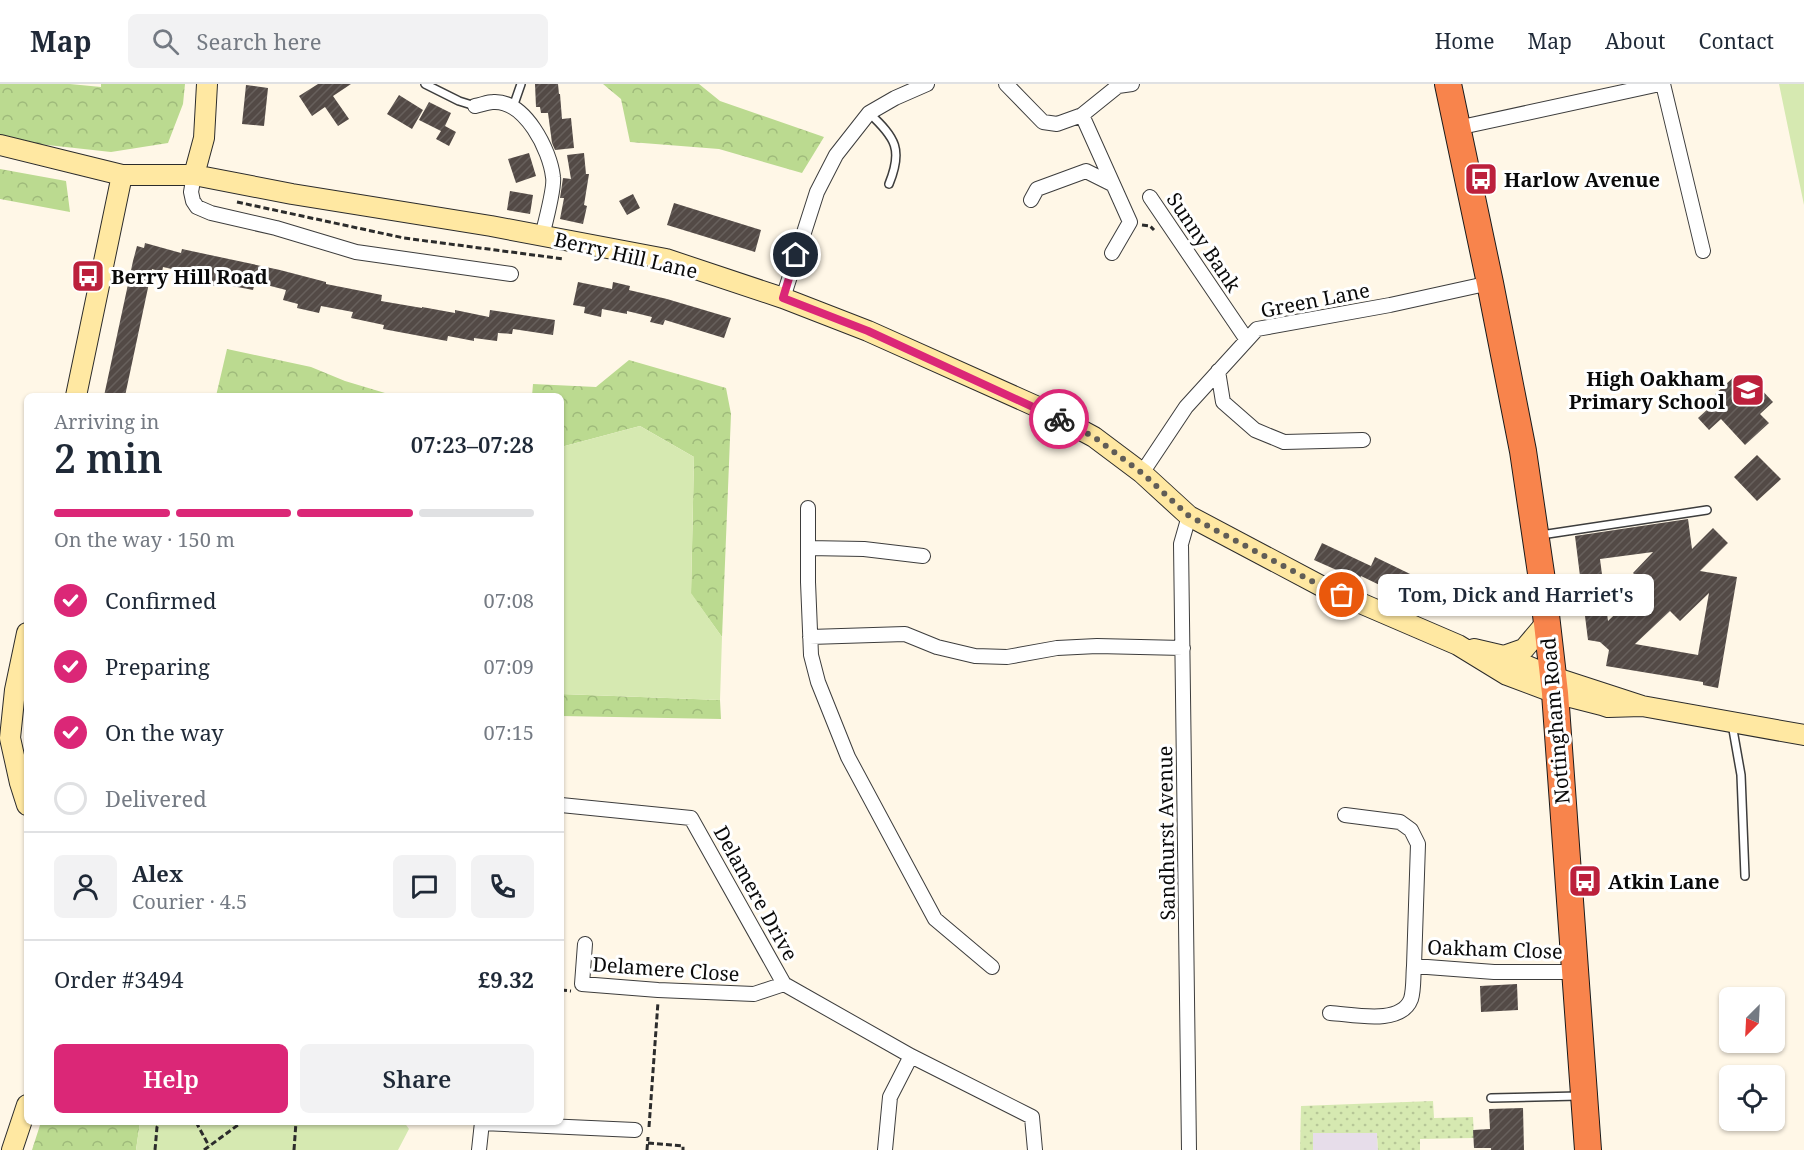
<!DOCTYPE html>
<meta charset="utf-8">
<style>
body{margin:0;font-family:"Noto Serif",serif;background:#f2f2f3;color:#1f2937;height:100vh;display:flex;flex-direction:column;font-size:22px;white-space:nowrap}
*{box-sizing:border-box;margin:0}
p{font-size:20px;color:#747a83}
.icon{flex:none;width:33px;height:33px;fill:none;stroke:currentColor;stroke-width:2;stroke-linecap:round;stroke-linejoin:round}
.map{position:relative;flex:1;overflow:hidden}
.panel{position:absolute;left:24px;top:309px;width:540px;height:732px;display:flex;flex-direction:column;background:#fff;border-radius:9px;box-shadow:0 2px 4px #0004}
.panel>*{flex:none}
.needle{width:39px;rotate:204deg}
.tools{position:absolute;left:1719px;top:903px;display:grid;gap:12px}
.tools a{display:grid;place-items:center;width:66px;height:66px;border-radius:9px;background:#fff;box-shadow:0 2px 4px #0004;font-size:30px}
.pin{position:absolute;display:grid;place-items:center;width:51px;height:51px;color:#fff;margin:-26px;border:3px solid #fff;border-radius:50%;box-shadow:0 2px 6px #0007}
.courier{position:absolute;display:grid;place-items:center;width:60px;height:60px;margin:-30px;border:4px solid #db2777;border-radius:50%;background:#fff;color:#222;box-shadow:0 2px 8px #0007}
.bubble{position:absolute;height:42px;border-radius:9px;background:#fff;box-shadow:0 2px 4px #0004;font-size:20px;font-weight:600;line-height:42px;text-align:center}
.summary em{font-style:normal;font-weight:600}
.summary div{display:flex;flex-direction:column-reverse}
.summary{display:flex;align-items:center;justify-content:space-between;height:102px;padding:0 30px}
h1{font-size:39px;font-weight:600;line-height:45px}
.bar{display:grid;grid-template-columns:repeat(4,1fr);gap:9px 6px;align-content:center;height:72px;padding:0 30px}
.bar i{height:8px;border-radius:4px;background:#e0e1e3}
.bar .active{background:#db2777}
.bar p{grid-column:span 4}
.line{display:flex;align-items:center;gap:15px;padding:0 30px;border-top:2px solid #e0e1e3}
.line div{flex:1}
.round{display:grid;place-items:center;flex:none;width:63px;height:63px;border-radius:9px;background:#f2f2f3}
ol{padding:0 30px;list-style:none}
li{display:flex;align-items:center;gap:18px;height:66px}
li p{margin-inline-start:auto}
li .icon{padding:6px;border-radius:50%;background:#db2777;color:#fff;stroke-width:4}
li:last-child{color:#747a83}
li i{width:33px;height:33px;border:3px solid #e0e1e3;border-radius:50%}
.primary-button{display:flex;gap:12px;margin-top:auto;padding:12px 30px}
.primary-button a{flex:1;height:69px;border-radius:9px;background:#db2777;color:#fff;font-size:24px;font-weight:600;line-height:69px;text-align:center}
.primary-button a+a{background:#f2f2f3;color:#1f2937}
header{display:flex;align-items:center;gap:36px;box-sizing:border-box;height:84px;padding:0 30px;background:#fff;border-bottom:2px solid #e0e1e3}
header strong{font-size:28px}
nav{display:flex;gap:33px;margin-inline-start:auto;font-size:21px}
.search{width:420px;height:54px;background:#f2f2f3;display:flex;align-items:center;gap:15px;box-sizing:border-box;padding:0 21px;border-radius:9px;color:#747a83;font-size:22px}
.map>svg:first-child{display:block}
.industrial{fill:#e7ddea}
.grass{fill:url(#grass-dots)}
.forest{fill:url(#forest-crowns)}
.park{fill:#d6e9b1}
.building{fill:url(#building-hatch);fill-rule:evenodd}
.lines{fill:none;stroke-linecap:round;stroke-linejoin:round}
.lane-casing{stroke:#3d3d3d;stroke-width:10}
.street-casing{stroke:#3d3d3d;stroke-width:16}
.secondary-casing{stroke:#2c2c2c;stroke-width:22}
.highway-casing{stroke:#1b1b1b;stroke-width:28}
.path{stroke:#2c2c2c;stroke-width:3;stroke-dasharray:6 3;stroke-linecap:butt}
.lane{stroke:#fff;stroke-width:7}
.street{stroke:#fff;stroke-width:14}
.secondary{stroke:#ffe8a2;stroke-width:20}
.highway{stroke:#f8844c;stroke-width:26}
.done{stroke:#605d57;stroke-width:6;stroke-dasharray:0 10.8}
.route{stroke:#db2777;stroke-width:8}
.labels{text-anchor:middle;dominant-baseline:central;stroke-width:6;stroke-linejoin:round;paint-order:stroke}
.poi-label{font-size:20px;font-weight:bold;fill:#0a0a0a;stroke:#fff;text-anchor:start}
.street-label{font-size:20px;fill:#0a0a0a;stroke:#fff}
</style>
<header>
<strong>Map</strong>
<div class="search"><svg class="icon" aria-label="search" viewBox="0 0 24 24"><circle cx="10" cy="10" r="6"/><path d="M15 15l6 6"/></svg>Search here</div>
<nav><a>Home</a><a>Map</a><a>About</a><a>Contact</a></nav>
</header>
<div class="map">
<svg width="1804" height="1066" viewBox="0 0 1804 1066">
<defs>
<pattern id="grass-dots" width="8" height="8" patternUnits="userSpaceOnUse" patternTransform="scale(1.5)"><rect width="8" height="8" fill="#d6e9b1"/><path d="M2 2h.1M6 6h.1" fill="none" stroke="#b6c697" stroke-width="1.8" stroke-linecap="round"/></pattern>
<pattern id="forest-crowns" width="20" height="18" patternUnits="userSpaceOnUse" patternTransform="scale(1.5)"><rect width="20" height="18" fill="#bbda90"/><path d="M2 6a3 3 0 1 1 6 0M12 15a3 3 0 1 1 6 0" fill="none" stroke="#9fba7b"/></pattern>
<pattern id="building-hatch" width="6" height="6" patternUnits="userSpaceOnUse" patternTransform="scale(1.5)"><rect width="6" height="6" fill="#534a46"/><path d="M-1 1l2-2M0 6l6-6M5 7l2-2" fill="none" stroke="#67605c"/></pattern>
</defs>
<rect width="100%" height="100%" fill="#fff7e7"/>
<path class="industrial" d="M1312 1049H1377L1378 1066H1313Z"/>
<path class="grass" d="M1433 1017 1434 1034 1473 1033 1474 1054 1420 1055V1066H1378L1377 1049H1313V1066H1300L1301 1022Z"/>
<path class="forest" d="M0 0H70L101 3V0H185L183 20 168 59 111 68 20 58 0 52Z
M603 0H699L720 17 824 53 802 89 719 65 630 58 621 15Z
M0 85 66 97 70 128 0 115Z
M227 265 311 283 345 297 395 312H216Z
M629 276 726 304 731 330 722 553 691 510 694 373 640 342 561 363V312H532L533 300 596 303Z
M561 610 720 616 721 635 561 632Z
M41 1038H140L136 1066H32Z"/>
<path class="park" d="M1779 0H1804V121Z
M640 342 694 373 691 509 722 553 720 616 561 610V363Z
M140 1038H404L409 1045 398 1066H136Z"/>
<path class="building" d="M318 0H351L333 12 349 35 338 42 325 23 312 32 299 12Z
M535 0H558L559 10H560L562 35 571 34 574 64 555 66 552 59 548 29H541L540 23H536Z
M246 1 268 4 264 42 242 40Z
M399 11 423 26 412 45 387 30Z
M429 18 451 29 445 42 456 48 449 62 436 55 441 47 419 36Z
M529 69 536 92 516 99 508 75Z
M584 69 586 90H589L584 121 587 122 583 140 560 135 564 114H560L563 94 571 95 567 71Z
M510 107 533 111 530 130 507 126Z
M633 110 640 124 627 131 619 117Z
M674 119 761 146 755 168 667 141Z
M145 159 181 169 182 165 280 186 326 198V200L382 211 381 217 422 224V223L455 229V226L489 233 490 226 555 236 553 251 513 245 512 250 498 249 497 257 474 254V257L448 252 447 257 383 245 384 241 351 234 353 228 321 222 319 229 297 224 298 220 283 216 286 206 255 198 253 206 217 199 216 202 205 200 206 197 189 193V189L163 183 162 188 152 185 125 312H104L133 177 137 162 144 164Z
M578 198 612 205 613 198 630 202 629 206 667 215 731 234 724 254 665 236 663 241 650 238 652 233 627 227V230L602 225 601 233 584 229 585 223 573 221Z
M1736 291 1751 308 1758 302 1773 318 1760 330 1769 339 1745 361 1721 335 1709 346 1698 334 1719 315 1715 310Z
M1757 371 1781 395 1757 417 1734 393Z
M1688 435 1692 465 1713 444 1728 459 1700 487 1737 493 1718 604 1703 601V598L1606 582 1609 566 1600 558 1588 556 1575 452ZM1653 468 1633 489 1645 501 1608 537 1600 475ZM1709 509 1698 571 1635 560 1670 527 1680 537Z
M1322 459 1371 482 1375 473 1435 502 1425 523 1361 492 1359 496 1314 476Z
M1517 900 1518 926 1481 928 1480 902Z
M1523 1024 1524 1066H1491V1064H1474L1473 1046 1490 1045 1489 1025Z"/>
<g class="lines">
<g class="lane-casing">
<path id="lane" d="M425 0 459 17 475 22
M513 23 521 0
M869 29C896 54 903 66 889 100
M1541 451 1707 426
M1732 640 1741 691 1745 792
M1491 1014 1579 1012"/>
</g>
<g class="street-casing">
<path id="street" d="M1006 0 1043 38 1057 40 1082 31 1130 138 1112 169
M1663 0 1703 167
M475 22C481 21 488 18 493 18 525 16 550 66 553 93 555 103 545 140 542 152
M1082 31 1118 2 1132 0
M1457 44 1660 0
M194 91 191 108 193 117 197 123 211 129 276 144 356 168 511 190
M1150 113 1247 256
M1031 116 1037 105 1086 87 1112 100
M783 214 817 108 836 71 869 29 895 14 927 0
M1218 287 1223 318 1255 346 1284 358 1363 356
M1142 389 1186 323 1257 245 1390 221 1490 199
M808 424V498L811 571 818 598 848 673 935 835 992 883
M808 464 864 465 923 472
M810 553 905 550 937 563 975 572 1007 573 1057 564 1097 562 1183 564
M561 721 691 734 784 900 911 972 1032 1033 1035 1066
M1345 731 1400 738 1411 746 1418 760 1414 882
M585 860 582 900 658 906 754 910 784 900
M1330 929C1352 930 1401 942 1411 915 1414 905 1413 892 1414 882L1494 888H1575
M482 1039 635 1046
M479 1066 482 1038
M885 1066 890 1013 911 972
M1189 1066 1181 460 1189 432"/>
</g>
<g class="secondary-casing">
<path id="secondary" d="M0 61 122 91H194L292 110 491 142 666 175 783 214 868 247 1040 324 1094 353 1142 389 1189 432 1323 503 1458 561 1507 591 1555 609 1602 621 1608 623 1642 622
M194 91 204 54 207 0
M76 312 122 91
M27 549 15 606 10 654 20 699 27 721
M1474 565 1504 572 1553 593 1642 622 1804 651
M1504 572 1524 565 1546 539
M12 1066 27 1021"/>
</g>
<g class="highway-casing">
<path id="highway" d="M1448 0 1490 199 1523 367 1542 496 1555 609 1588 1066"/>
</g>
<path class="path" d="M237 118 404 154 564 175
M1142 141 1150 142 1154 146
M561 906 571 907
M196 1038 209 1062
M649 1043 658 918
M648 1059 683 1062V1066
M155 1066 157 1043 160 1038
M204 1066 242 1038
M294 1066 296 1038
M647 1066 648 1053"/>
<use href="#lane" class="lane"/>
<use href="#street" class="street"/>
<use href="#secondary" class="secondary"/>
<use href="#highway" class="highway"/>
</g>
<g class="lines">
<path class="done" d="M1059 335 1094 353 1142 389 1189 432 1323 503 1342 511"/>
<path class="route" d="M796 171 783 214 868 247 1059 335"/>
</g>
<defs>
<g id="bus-square" transform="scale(1.725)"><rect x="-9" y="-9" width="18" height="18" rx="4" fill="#bc203c" stroke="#fff"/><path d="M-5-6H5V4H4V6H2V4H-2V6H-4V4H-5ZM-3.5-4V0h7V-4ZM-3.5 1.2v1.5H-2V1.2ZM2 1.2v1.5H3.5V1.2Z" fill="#fff"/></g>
<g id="school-square" transform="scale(1.725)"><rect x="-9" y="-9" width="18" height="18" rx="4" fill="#bc203c" stroke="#fff"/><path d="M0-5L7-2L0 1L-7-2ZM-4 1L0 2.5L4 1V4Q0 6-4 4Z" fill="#fff"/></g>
</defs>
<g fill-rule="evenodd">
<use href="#bus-square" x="1481" y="95"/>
<use href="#bus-square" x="88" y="192"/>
<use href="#school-square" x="1748" y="306"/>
<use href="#bus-square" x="1585" y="797"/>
</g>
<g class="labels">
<g class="poi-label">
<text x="1504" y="95">Harlow Avenue</text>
<text x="111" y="192">Berry Hill Road</text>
<text x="1725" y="294" text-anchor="end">High Oakham<tspan x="1725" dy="23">Primary School</tspan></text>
<text x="1608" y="797">Atkin Lane</text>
</g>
<g class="street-label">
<text transform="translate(1204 158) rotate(56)">Sunny Bank</text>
<text transform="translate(626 171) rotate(13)">Berry Hill Lane</text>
<text transform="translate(1315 216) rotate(-11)">Green Lane</text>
<text transform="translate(1555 637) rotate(-95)">Nottingham Road</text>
<text transform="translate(1166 749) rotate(-91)">Sandhurst Avenue</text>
<text transform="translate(756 809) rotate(61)">Delamere Drive</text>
<text transform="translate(1495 865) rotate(2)">Oakham Close</text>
<text transform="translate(666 885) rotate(4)">Delamere Close</text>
</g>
</g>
</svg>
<div class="tools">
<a><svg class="needle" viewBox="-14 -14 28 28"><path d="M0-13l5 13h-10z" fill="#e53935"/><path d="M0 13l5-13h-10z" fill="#747a83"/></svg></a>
<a><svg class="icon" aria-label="locate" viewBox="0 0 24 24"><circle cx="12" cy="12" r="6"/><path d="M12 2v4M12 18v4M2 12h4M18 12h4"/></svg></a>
</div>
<div class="pin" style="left:1342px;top:511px;background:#ea580c"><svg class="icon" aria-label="bag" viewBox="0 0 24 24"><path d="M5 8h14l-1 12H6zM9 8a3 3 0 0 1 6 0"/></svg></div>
<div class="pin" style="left:796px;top:171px;background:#1f2937"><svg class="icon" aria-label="home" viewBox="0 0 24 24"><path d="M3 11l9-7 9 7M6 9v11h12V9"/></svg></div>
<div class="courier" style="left:1059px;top:335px"><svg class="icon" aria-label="bike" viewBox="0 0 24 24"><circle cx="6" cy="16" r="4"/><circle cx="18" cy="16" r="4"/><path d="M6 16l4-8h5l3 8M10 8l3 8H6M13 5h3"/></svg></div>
<div class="bubble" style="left:1378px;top:490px;width:276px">Tom, Dick and Harriet's</div>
<section class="panel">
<div class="summary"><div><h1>2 min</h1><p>Arriving in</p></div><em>07:23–07:28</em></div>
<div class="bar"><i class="active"></i><i class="active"></i><i class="active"></i><i></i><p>On the way · 150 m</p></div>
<ol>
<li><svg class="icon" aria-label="check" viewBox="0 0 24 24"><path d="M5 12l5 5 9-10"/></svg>Confirmed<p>07:08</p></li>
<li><svg class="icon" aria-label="check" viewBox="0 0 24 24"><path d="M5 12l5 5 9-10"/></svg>Preparing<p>07:09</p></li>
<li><svg class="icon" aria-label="check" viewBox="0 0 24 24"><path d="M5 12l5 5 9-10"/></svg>On the way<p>07:15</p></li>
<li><i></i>Delivered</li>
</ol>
<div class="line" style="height:108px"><a class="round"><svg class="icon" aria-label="person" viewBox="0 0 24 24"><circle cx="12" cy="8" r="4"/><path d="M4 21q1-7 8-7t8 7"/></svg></a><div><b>Alex</b><p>Courier · 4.5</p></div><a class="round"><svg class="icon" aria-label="chat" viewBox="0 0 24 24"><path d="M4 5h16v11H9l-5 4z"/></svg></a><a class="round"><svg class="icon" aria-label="phone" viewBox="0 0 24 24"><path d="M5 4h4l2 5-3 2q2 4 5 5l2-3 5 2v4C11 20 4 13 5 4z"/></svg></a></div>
<div class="line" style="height:78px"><div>Order #3494</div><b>£9.32</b></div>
<div class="primary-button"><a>Help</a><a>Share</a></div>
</section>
</div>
